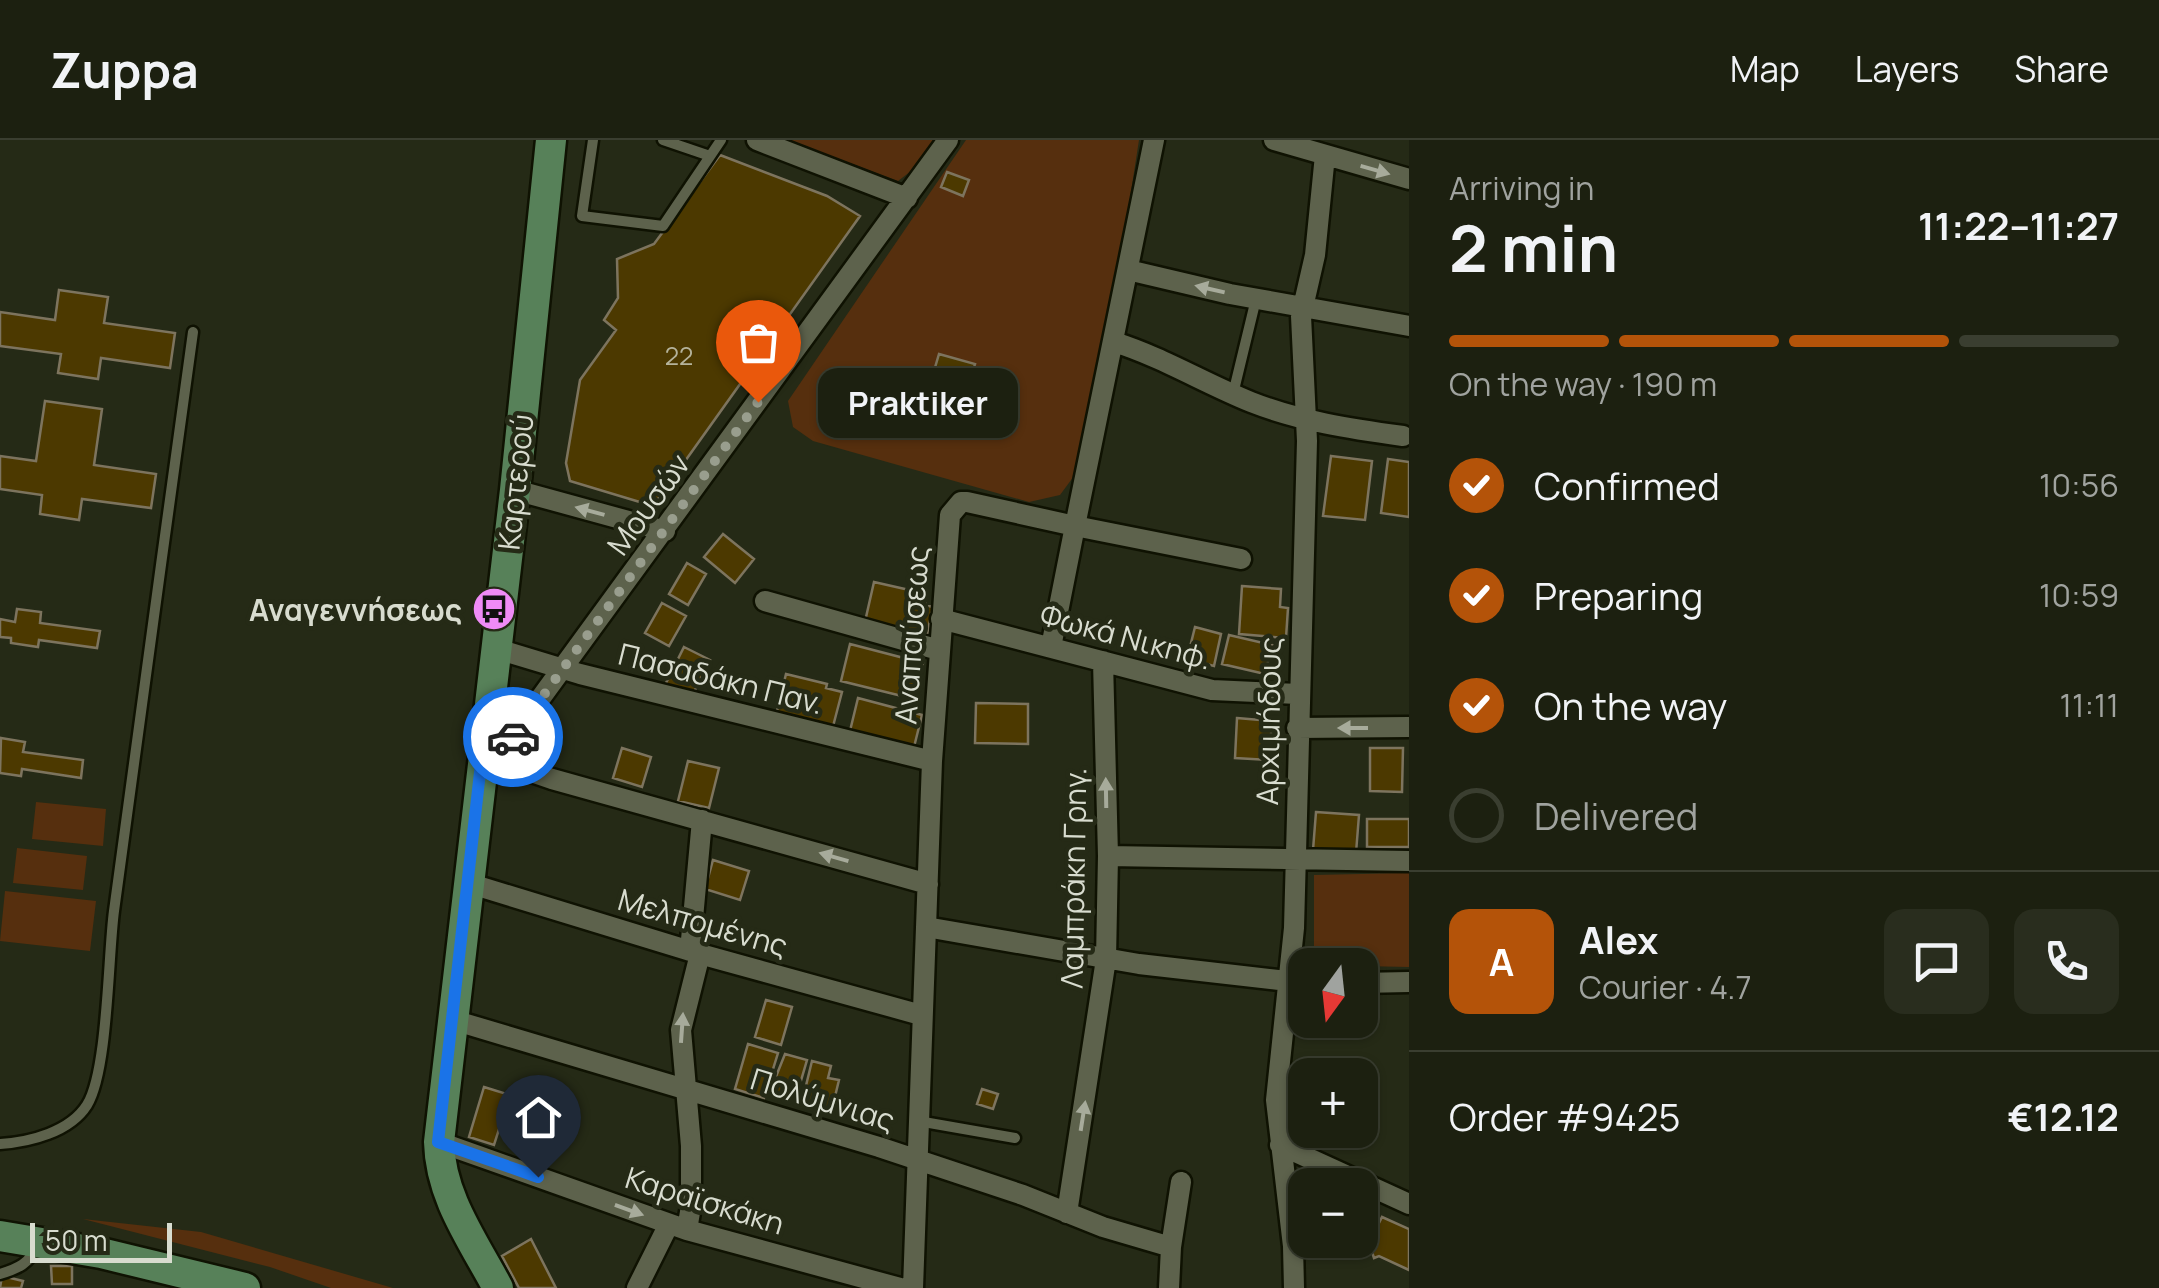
<!DOCTYPE html>
<meta charset="utf-8">
<style>
body{margin:0;font-family:Manrope,sans-serif;background:#292d1e;color:#f1f3f6;height:100vh;display:flex;flex-direction:column;font-size:38px;white-space:nowrap}
*{box-sizing:border-box;margin:0}
p{font-size:32px;color:#a0a39f}
.icon{flex:none;width:55px;height:55px;fill:none;stroke:currentColor;stroke-width:2;stroke-linecap:round;stroke-linejoin:round}
.map{position:relative;flex:1;overflow:hidden}
.sheet{display:flex;flex-direction:column;background:#1c2010;width:750px}
.sheet>*{flex:none}
.needle{width:65px;rotate:195deg}
.buttons{position:absolute;left:1288px;top:808px;display:grid;gap:20px}
.buttons a{display:grid;place-items:center;width:90px;height:90px;border-radius:20px;background:#1c2010;box-shadow:0 2px 8px #0004,0 0 0 2px #3a3e30;font-size:50px}
.scale{position:absolute;left:30px;bottom:25px;width:142px;box-sizing:border-box;padding-left:10px;border:5px solid #d8dccf;border-top:0;font-size:28px;line-height:35px;white-space:nowrap;color:#d8dccf;-webkit-text-stroke:8px #252a16;paint-order:stroke}
.pin{position:absolute;display:grid;place-items:center;width:85px;height:85px;color:#fff;margin:-102px -42px;border-radius:50% 50% 50% 0;rotate:-45deg;box-shadow:0 0 10px #0007}
.pin .icon{rotate:45deg}
.courier{position:absolute;display:grid;place-items:center;width:100px;height:100px;margin:-50px;border:8px solid #1a73e8;border-radius:50%;background:#fff;color:#222;box-shadow:0 2px 12px #0007}
.bubble{position:absolute;height:70px;border-radius:20px;background:#1c2010;box-shadow:0 2px 8px #0004,0 0 0 2px #3a3e30;font-size:32px;font-weight:700;line-height:70px;text-align:center}
.head em{font-style:normal;font-weight:700}
.head div{display:flex;flex-direction:column-reverse}
.head{display:flex;align-items:center;justify-content:space-between;height:170px;padding:0 40px}
h1{font-size:65px;font-weight:700;line-height:75px}
.bar{display:grid;grid-template-columns:repeat(4,1fr);gap:15px 10px;align-content:center;height:120px;padding:0 40px}
.bar i{height:12px;border-radius:8px;background:#3a3e30}
.bar .active{background:#b45309}
.bar p{grid-column:span 4}
.line{display:flex;align-items:center;gap:25px;padding:0 40px;border-top:2px solid #3a3e30}
.line div{flex:1}
.round{display:grid;place-items:center;flex:none;width:105px;height:105px;border-radius:20px;background:#292d1e}
ol{padding:0 40px;list-style:none}
li{display:flex;align-items:center;gap:30px;height:110px}
li p{margin-inline-start:auto}
li .icon{padding:10px;border-radius:50%;background:#b45309;color:#fff;stroke-width:4}
li:last-child{color:#a0a39f}
li i{width:55px;height:55px;border:5px solid #3a3e30;border-radius:50%}
header{display:flex;align-items:center;gap:60px;box-sizing:border-box;height:140px;padding:0 50px;background:#1c2010;border-bottom:2px solid #3a3e30}
header strong{font-size:48px}
nav{display:flex;gap:55px;margin-inline-start:auto;font-size:35px}
main{display:flex;flex:1;min-height:0}
.map>svg:first-child{display:block}
.green{fill:#562f0e}
.building{fill:#4c3900;stroke:#7d745e;stroke-width:2.5}
.lines{fill:none;stroke-linecap:round;stroke-linejoin:round}
.service-casing{stroke:#0f1202;stroke-width:15}
.minor-casing{stroke:#0f1202;stroke-width:25}
.primary-casing{stroke:#0f1202;stroke-width:35}
.service{stroke:#5d624c;stroke-width:10}
.minor{stroke:#5d624c;stroke-width:20}
.primary{stroke:#578159;stroke-width:30}
.oneway{fill:#a7ab9b}
.done{stroke:#999e8e;stroke-width:10;stroke-dasharray:0 18}
.route{stroke:#1a73e8;stroke-width:12}
.labels{text-anchor:middle;dominant-baseline:central;stroke-width:9;stroke-linejoin:round;paint-order:stroke}
.number-label{font-size:25px;fill:#b5b39b}
.street-label{font-size:30px;fill:#d8dccf;stroke:#252a16}
.poi-label{font-size:30px;font-weight:bold;fill:#d8dccf;stroke:#252a16;text-anchor:end}
</style>
<header>
<strong>Zuppa</strong>
<nav><a>Map</a><a>Layers</a><a>Share</a></nav>
</header>
<main>
<div class="map">
<svg width="1409" height="1148" viewBox="0 0 1409 1148">
<rect width="100%" height="100%" fill="#252a16"/>
<path class="green" d="M788 0H936L915 28 898 41Z
M966 0H1139L1123 103 1074 336 1060 355 1029 362 813 301 793 287 788 261Z
M36 662 106 669 103 706 32 699Z
M17 708 87 716 83 750 13 743Z
M1409 733V827L1314 825V735Z
M5 751 96 761 90 811 0 801Z
M83 1079 201 1092 393 1148H331L270 1127Z"/>
<path class="building" d="M720 15 827 56 860 76 653 366 570 341 566 323 580 240 616 190 604 180 618 158 617 119 654 104Z
M947 32 969 40 963 56 941 47Z
M59 150 108 157 104 183 175 193 170 228 101 218 98 239 58 233 61 214 0 206V172L55 180Z
M939 214 975 224 970 241 934 231Z
M45 261 102 269 94 325 156 334 151 368 82 359 79 380 40 374 42 355 0 349V316L36 321Z
M1331 316 1372 321 1365 380 1323 376Z
M1388 319 1409 322V377L1381 373Z
M723 394 754 419 735 443 704 417Z
M687 423 706 434 688 465 669 454Z
M874 442 927 454 925 465 933 467 926 499 864 486Z
M1242 446 1281 449 1280 467 1288 468 1286 498 1239 494Z
M662 463 686 476 669 506 645 493Z
M17 469 41 472 40 483 100 491 97 508 39 500 38 507 11 503V498L0 497V479L15 482Z
M1195 487 1221 494 1214 526 1187 519Z
M1229 495 1272 505 1265 534 1222 524Z
M850 504 923 523 914 559 841 541Z
M684 507 710 520 691 558 665 545Z
M786 534 827 544 826 548 842 552 831 594 775 579Z
M858 558 922 575 913 611 849 595Z
M976 563 1028 564V604L975 603Z
M1237 578 1272 581 1269 620 1235 618Z
M1 598 25 602 23 612 83 620 81 638 22 629 21 636 0 633Z
M622 608 651 617 642 647 613 638Z
M1370 608H1403L1402 652 1370 651Z
M688 621 719 628 709 668 678 661Z
M1316 672 1359 675 1356 713 1313 710Z
M1367 679H1409V707H1367Z
M713 720 749 731 740 760 705 749Z
M766 860 792 867 781 905 755 897Z
M748 904 778 913 764 958 735 949Z
M785 914 807 920 795 961 769 954Z
M812 921 831 926 828 938 839 940 831 973 801 966Z
M484 947 510 955 494 1005 469 997Z
M982 949 998 954 993 969 977 964Z
M1382 1077 1409 1089V1130L1379 1116 1374 1118 1369 1103Z
M531 1099 556 1148H519L502 1116Z
M51 1126H72V1144H52Z
M2 1136 23 1141 21 1148H0Z"/>
<g class="lines">
<g class="service-casing">
<path id="service" d="M593 0 582 76 663 86 721 0
M663 0 710 16
M1233 254 1256 159
M918 981 1015 998
M0 1004C30 1002 70 992 87 965 108 931 108 816 114 771 139 578 167 385 193 192
M0 1134C17 1129 31 1123 36 1106"/>
</g>
<g class="minor-casing">
<path id="minor" d="M757 0 907 58
M1274 0 1409 39
M1128 130 1230 154 1409 186
M1114 202C1162 217 1204 243 1251 262 1299 281 1351 289 1403 296
M515 350 665 391
M765 461 939 510
M941 479 1212 550 1298 554
M1051 507 1075 386 1241 419
M497 509 580 534 932 621
M1297 588 1409 587
M491 611 523 629 552 639 928 744
M499 615 948 0
M1108 716 1409 721
M468 743 700 814 921 875
M926 787 1139 824 1305 843
M690 811 702 680
M1360 843 1409 842
M453 880 879 1007 1023 1055 1103 1087 1171 1107
M439 1002 687 1090 900 1148
M1280 1005 1409 1064
M1067 1073 1106 819 1108 716 1103 521
M687 1090 691 1066V1006L681 890 700 814
M637 1148 669 1084
M913 1148 932 621 950 375 961 362H967L1075 386 1154 0
M1169 1148 1171 1107 1181 1042
M1294 1148 1293 1106 1276 960 1294 788 1307 301 1301 176 1315 115 1325 15"/>
</g>
<g class="primary-casing">
<path id="primary" d="M0 1096 101 1113 245 1148
M498 1148C473 1101 440 1056 439 1002L515 350 551 0"/>
</g>
<use href="#service" class="service"/>
<use href="#minor" class="minor"/>
<use href="#primary" class="primary"/>
</g>
<defs><path id="oneway-solid" d="M-6-.8H1V-3.2L6.5 0L1 3.2V.8H-6Z" transform="scale(2.5)"/></defs>
<g class="oneway">
<use href="#oneway-solid" transform="translate(1375 30) rotate(16)"/>
<use href="#oneway-solid" transform="translate(1210 149) rotate(-167)"/>
<use href="#oneway-solid" transform="translate(590 371) rotate(-165)"/>
<use href="#oneway-solid" transform="translate(1353 588) rotate(180)"/>
<use href="#oneway-solid" transform="translate(1106 653) rotate(-91)"/>
<use href="#oneway-solid" transform="translate(834 717) rotate(-164)"/>
<use href="#oneway-solid" transform="translate(682 888) rotate(-86)"/>
<use href="#oneway-solid" transform="translate(1083 976) rotate(-81)"/>
<use href="#oneway-solid" transform="translate(629 1070) rotate(20)"/>
</g>
<g class="lines">
<path class="done" d="M513 597 758 262"/>
<path class="route" d="M513 597 499 616 483 606 438 1002 538 1037"/>
</g>
<defs>
<g id="bus-disc" transform="scale(2.25)"><circle r="9.5" fill="#ef8bf6" stroke="#252a16"/><path d="M-5-6H5V4H4V6H2V4H-2V6H-4V4H-5ZM-3.5-4V0h7V-4ZM-3.5 1.2v1.5H-2V1.2ZM2 1.2v1.5H3.5V1.2Z" fill="#111"/></g>
</defs>
<g fill-rule="evenodd">
<use href="#bus-disc" x="494" y="469"/>
</g>
<g class="labels">
<g class="number-label">
<text x="679" y="215">22</text>
</g>
<g class="street-label">
<text transform="translate(515 342) rotate(-84)">Καρτερού</text>
<text transform="translate(648 364) rotate(-54)">Μουσών</text>
<text transform="translate(911 495) rotate(-86)">Αναπαύσεως</text>
<text transform="translate(1126 496) rotate(15)">Φωκά Νικηφ.</text>
<text transform="translate(721 538) rotate(14)">Πασαδάκη Παν.</text>
<text transform="translate(1268 581) rotate(-89)">Αρχιμήδους</text>
<text transform="translate(1073 738) rotate(-89)">Λαμπράκη Γρηγ.</text>
<text transform="translate(703 782) rotate(16)">Μελπομένης</text>
<text transform="translate(823 959) rotate(17)">Πολύμνιας</text>
<text transform="translate(705 1060) rotate(17)">Καραϊσκάκη</text>
</g>
<g class="poi-label">
<text x="462" y="469">Αναγεννήσεως</text>
</g>
</g>
</svg>
<div class="buttons">
<a><svg class="needle" viewBox="-14 -14 28 28"><path d="M0-13l5 13h-10z" fill="#e53935"/><path d="M0 13l5-13h-10z" fill="#a0a39f"/></svg></a>
<a>+</a>
<a>−</a>
</div>
<div class="scale">50 m</div>
<div class="pin" style="left:758px;top:262px;background:#ea580c"><svg class="icon" aria-label="bag" viewBox="0 0 24 24"><path d="M5 8h14l-1 12H6zM9 8a3 3 0 0 1 6 0"/></svg></div>
<div class="pin" style="left:538px;top:1037px;background:#1f2937"><svg class="icon" aria-label="home" viewBox="0 0 24 24"><path d="M3 11l9-7 9 7M6 9v11h12V9"/></svg></div>
<div class="courier" style="left:513px;top:597px"><svg class="icon" aria-label="car" viewBox="0 0 24 24"><path d="M5 17H2v-5l4-1 3-4h7l3 4 3 1v5h-3M9 17h6M6 11h13"/><circle cx="7" cy="17" r="2"/><circle cx="17" cy="17" r="2"/></svg></div>
<div class="bubble" style="left:818px;top:228px;width:200px">Praktiker</div>
</div>
<section class="sheet">
<div class="head"><div><h1>2 min</h1><p>Arriving in</p></div><em>11:22–11:27</em></div>
<div class="bar"><i class="active"></i><i class="active"></i><i class="active"></i><i></i><p>On the way · 190 m</p></div>
<ol>
<li><svg class="icon" aria-label="check" viewBox="0 0 24 24"><path d="M5 12l5 5 9-10"/></svg>Confirmed<p>10:56</p></li>
<li><svg class="icon" aria-label="check" viewBox="0 0 24 24"><path d="M5 12l5 5 9-10"/></svg>Preparing<p>10:59</p></li>
<li><svg class="icon" aria-label="check" viewBox="0 0 24 24"><path d="M5 12l5 5 9-10"/></svg>On the way<p>11:11</p></li>
<li><i></i>Delivered</li>
</ol>
<div class="line" style="height:180px"><b class="round" style="background:#b45309;color:#fff">A</b><div><b>Alex</b><p>Courier · 4.7</p></div><a class="round"><svg class="icon" aria-label="chat" viewBox="0 0 24 24"><path d="M4 5h16v11H9l-5 4z"/></svg></a><a class="round"><svg class="icon" aria-label="phone" viewBox="0 0 24 24"><path d="M5 4h4l2 5-3 2q2 4 5 5l2-3 5 2v4C11 20 4 13 5 4z"/></svg></a></div>
<div class="line" style="height:130px"><div>Order #9425</div><b>€12.12</b></div>
</section>
</main>
